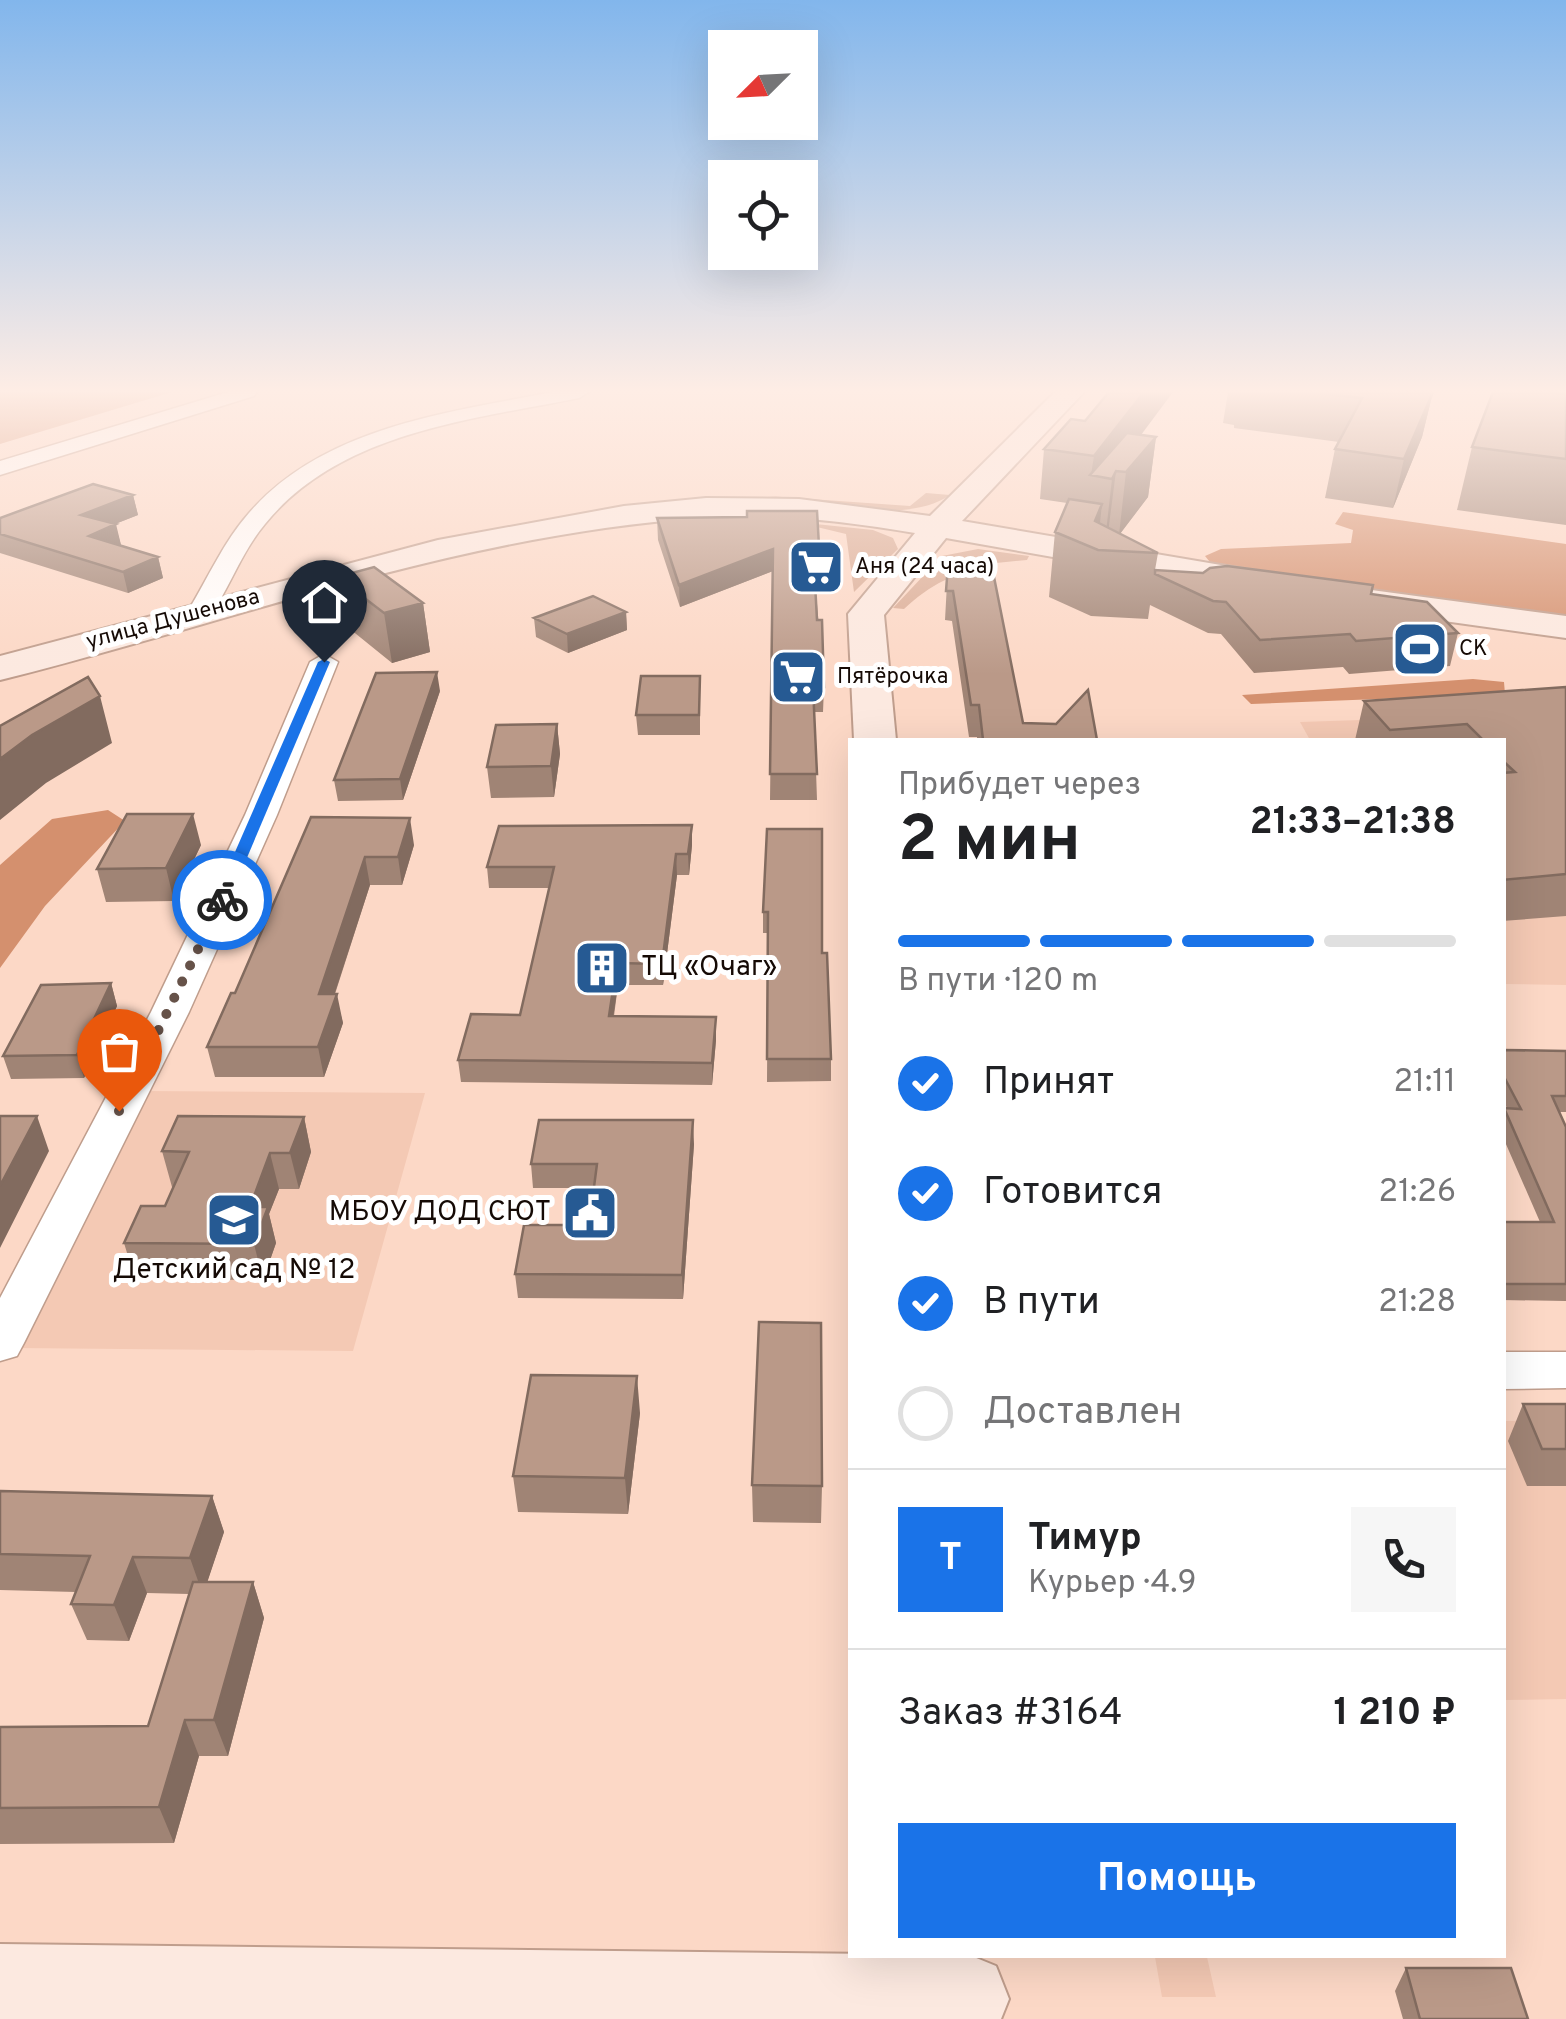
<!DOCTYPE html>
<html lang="ru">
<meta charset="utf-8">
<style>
body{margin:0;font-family:Overpass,sans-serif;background:#f6f6f6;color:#202124;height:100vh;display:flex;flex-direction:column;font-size:38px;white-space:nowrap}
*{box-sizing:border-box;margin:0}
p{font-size:32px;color:#757577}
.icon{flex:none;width:55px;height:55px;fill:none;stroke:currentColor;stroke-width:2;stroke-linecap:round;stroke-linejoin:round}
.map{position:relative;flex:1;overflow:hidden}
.drawer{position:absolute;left:848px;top:738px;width:658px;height:1220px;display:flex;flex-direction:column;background:#fff;border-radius:0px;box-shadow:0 10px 40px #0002}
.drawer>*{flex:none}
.needle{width:65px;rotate:246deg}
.buttons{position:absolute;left:708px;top:30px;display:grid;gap:20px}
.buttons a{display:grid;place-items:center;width:110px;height:110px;border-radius:0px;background:#fff;box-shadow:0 10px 40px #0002;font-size:50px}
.pin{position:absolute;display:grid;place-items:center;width:85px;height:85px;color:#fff;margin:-102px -42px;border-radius:50% 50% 50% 0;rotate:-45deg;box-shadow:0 0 10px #0007}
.pin .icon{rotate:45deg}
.courier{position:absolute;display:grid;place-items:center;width:100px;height:100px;margin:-50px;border:8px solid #1a73e8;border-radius:50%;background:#fff;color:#222;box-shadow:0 2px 12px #0007}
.head em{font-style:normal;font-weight:700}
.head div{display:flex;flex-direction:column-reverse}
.head{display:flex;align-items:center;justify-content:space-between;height:170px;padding:0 50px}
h1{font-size:65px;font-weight:700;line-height:75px}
.bar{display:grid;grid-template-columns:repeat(4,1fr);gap:15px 10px;align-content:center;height:120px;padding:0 50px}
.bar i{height:12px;border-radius:8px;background:#e0e0e0}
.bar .current{background:#1a73e8}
.bar p{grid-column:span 4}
.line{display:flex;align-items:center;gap:25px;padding:0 50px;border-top:2px solid #e0e0e0}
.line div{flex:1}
.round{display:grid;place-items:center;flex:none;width:105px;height:105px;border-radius:0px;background:#f6f6f6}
ol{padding:0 50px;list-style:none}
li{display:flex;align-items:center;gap:30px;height:110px}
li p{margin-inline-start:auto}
li .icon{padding:10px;border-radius:50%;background:#1a73e8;color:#fff;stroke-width:4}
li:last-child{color:#757577}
li i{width:55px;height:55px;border:5px solid #e0e0e0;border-radius:50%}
.cta{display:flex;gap:20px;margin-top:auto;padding:20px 50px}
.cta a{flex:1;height:115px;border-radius:0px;background:#1a73e8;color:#fff;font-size:40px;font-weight:700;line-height:115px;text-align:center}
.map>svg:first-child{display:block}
.built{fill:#f4c9b4}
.green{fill:#d9ab94}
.forest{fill:#d4906e}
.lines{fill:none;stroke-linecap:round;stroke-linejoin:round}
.street-casing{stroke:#bf9d8c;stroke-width:3}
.secondary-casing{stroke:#bf9d8c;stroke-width:4}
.street{fill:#fff;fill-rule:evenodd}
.secondary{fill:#fce9e0;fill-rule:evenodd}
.wall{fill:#a08475}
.shaded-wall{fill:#826b5f}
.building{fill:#ba9988;stroke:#826b5f;stroke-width:2.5}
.route{fill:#1a73e8}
.done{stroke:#665249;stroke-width:10;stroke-dasharray:0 18}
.labels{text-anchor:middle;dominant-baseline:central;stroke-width:10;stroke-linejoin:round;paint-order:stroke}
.far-poi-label{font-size:22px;fill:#150a05;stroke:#fff;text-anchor:start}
.far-street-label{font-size:22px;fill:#150a05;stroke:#fff}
.poi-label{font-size:28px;fill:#150a05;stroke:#fff;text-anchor:start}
</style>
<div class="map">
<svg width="1566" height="2019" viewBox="0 0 1566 2019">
<rect width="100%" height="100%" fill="#fcd8c6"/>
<path class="built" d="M1566 703V985L1503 984 1502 740H1310L1300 722 1515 715Z
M142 1091 425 1093 353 1351 17 1348Z
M1566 1420V1699L1503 1700 1502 1421Z
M1155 1957H1207L1216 1997H1162Z"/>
<path class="green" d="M926 493 950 495C905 526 821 502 768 496L910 506Z
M796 522 873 530 893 538 898 549 854 592 846 534Z
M978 549 1029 556 1027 560 996 563 984 557 974 560 990 569C954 572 931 584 904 609L893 608 942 556Z"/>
<path class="forest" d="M0 392H172L0 444Z
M1343 512 1566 544V617L1214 567 1205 556 1221 549 1351 543 1353 530 1335 524Z
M1473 679 1504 682 1505 694 1251 704 1242 695Z
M108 810 125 821 45 906 0 968V865L52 819Z"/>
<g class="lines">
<g class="street-casing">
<path id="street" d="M228 392H257L254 396 0 475V461Z
M552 392H589L579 398C470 420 340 432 265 524 242 551 230 587 210 616H192L188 611C208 578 224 541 249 513 324 427 446 413 552 392Z
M324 654 338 662 277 815 189 1012 24 1343 17 1356 0 1361V1298L151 1012 245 815 310 662Z
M1502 1352H1566V1388L1502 1389Z"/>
</g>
<g class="secondary-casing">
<path id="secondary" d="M1055 392H1084L962 521 1268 573 1280 577 1286 584 1280 591 1268 595 946 538 884 615 896 740H854L848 614 915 533C846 521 774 513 703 518 463 533 232 622 0 680V656L438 540 624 506 706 498 799 499 930 516Z
M1364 589 1566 616V638L1351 608 1346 600 1351 592Z
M0 1944 969 1955 996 1966 1009 1999 1001 2019H0Z"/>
</g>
<use href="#street" class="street"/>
<use href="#secondary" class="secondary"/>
</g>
<path class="wall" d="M1228 392H1433L1422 437 1393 508 1325 498 1335 449 1339 442 1234 428V425L1223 423Z
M1566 394V525L1457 510 1472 447Z
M1141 435 1156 437 1148 497 1120 534 1158 553 1155 570 1371 594 1458 633 1450 666 1349 674 1343 667 1254 673 1221 634 1208 633 1150 605 1148 619 1091 616 1049 597 1055 532 1067 503 1040 499 1044 449Z
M133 495 138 515 115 524 121 545 158 557 163 578 128 593 0 553V518Z
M657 518 819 546V568H814L824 687 823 712H814L817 800H770L773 571 680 607 658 540Z
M948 565 1023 723 1097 740H977V737H969L952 621 945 620Z
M337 577 423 603 430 652 392 663 345 625Z
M626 612 627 630 568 653 536 637 534 618Z
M700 676V735H638L636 715Z
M1566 687V916L1502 921V740H1355L1364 701Z
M440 691 403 800 338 801 334 780Z
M557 724 560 754 554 797 491 798 487 767Z
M311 817 414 845 402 885H370L335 994 343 1023 324 1077H215L207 1047 235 993Z
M767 829 822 953 831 1059V1081L767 1082 768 933H763V912Z
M201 845 174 901 106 902 97 869Z
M692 845 689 875H677L663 985H618L614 1016 716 1017V1040L712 1085 461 1082 458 1060 520 1015 549 888H489L487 867Z
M111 983 117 1006 84 1078 11 1079 3 1056Z
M1502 1050 1566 1051V1112H1559L1566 1127V1301L1502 1300V1222H1540L1502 1135V1112L1504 1108H1507L1502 1099Z
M304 1117 311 1152 299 1189H279L269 1214 276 1243 263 1280 135 1279 124 1243 165 1206 174 1187H172L162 1151Z
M694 1144 683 1299 518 1298 515 1274 589 1225 594 1188H533L531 1164Z
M1523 1404H1566V1486H1527L1508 1441Z
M640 1413 628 1514 518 1512 513 1476Z
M752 1485 822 1486 821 1523 753 1522Z
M0 1491 212 1496 224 1532 207 1582H253L264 1618 228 1756H199L174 1843 0 1844V1727L148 1726 189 1594 147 1593 129 1641 87 1640 71 1604 76 1592 0 1590Z
M1406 1968 1528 2019H1403L1395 1991Z"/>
<path class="shaded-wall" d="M1144 392H1173L1109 478 1091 475 1094 456Z
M1433 392 1422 437 1393 508 1404 459Z
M1156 437 1148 497 1119 535 1126 472Z
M1116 471 1108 533 1105 541 1112 479Z
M133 495 138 515 87 535 81 515Z
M1102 504 1097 550 1095 521Z
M116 524 121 545 89 536Z
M773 549V571L680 607 679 585Z
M158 557 163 578 128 593 123 572Z
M423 603 430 652 392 663 384 613Z
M626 612 627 630 568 653 567 634Z
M437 672 440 691 403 800 400 779Z
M100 696 112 743 46 783 0 820V759L32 735Z
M557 724 560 754 554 797 551 766Z
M193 814 201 845 174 901 166 868Z
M410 818 414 845 402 885 398 857Z
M692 825V845L689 875 688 854Z
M676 854 677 875 663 985 662 964Z
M365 857 370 885 325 1023 319 994Z
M617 963 618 985 610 1038 609 1016Z
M111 983 117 1006 84 1078 77 1055Z
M337 994 343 1023 324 1077 318 1047Z
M716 1017V1040L712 1085V1063Z
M37 1116 49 1151 0 1248V1186Z
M304 1117 311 1152 299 1189 290 1153Z
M693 1120 694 1144 683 1299 682 1275Z
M270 1153 279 1189 269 1214 276 1243 263 1280 254 1244 250 1207Z
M637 1376 640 1413 628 1514 625 1478Z
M212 1496 224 1532 203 1595 190 1558Z
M133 1557 147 1593 129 1641 114 1605Z
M253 1582 264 1618 228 1756 214 1720Z
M185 1720 199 1756 174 1843 159 1807Z"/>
<path class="building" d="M1109 392H1144L1094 456 1044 449 1071 419 1085 421Z
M1310 392H1433L1404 459 1335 449 1362 398Z
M1493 392H1549L1566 394V459L1472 447Z
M1127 433 1156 437 1126 472 1116 471 1112 479 1090 475Z
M93 484 133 495 81 515 116 524 89 536 158 557 123 572 0 534V518Z
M1069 499 1102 504 1095 521 1158 553 1098 550 1055 532Z
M747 511H817L819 546H813L817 620H822L824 687H813L817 774H770L773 549 679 585 657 518 747 517Z
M948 565 992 567 1023 723 1056 724 1088 690 1097 740H983L979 705H971L953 591H946Z
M1227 566 1373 585 1371 594 1427 602 1458 633 1356 641 1350 634 1260 640 1226 602 1213 601 1155 574V570L1203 573 1210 568Z
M374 567 423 603 384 613 337 577Z
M593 596 626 612 567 634 534 618Z
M437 672 400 779 334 780 376 673Z
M641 676H700L699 715H636Z
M88 677 100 696 32 735 0 759V726Z
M1566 687V874L1502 880V773L1515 772 1502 760V740H1483L1467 724 1390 730 1364 701Z
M557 724 551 766 487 767 496 725Z
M127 814H193L166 868 97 869Z
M311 817 410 818 398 857H365L319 994H337L318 1047H207L231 993H235Z
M692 825 688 854H676L662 964 617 963 609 1016 716 1017 712 1063 458 1060 471 1014 520 1015 554 867H487L499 826Z
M767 829H822V953H827L831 1059H767L768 912H763Z
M111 983 77 1055 3 1056 41 985Z
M1502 1050 1566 1051V1096H1552L1566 1127V1284H1502V1222H1554L1504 1108 1521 1109 1502 1073Z
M0 1116H37L0 1186Z
M178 1116 304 1117 290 1153H270L250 1207H268L254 1244 124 1243 141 1206H165L189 1152 162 1151Z
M539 1120H693L682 1275 515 1274 524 1225H589L597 1164H531Z
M759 1322 821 1323 822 1486 752 1485Z
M531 1375 637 1376 625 1478 513 1476Z
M1523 1404H1566V1449H1542Z
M0 1491 212 1496 190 1558 133 1557 114 1605 71 1604 90 1556 0 1554Z
M193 1582H253L214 1720H185L159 1807 0 1808V1727L148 1726Z
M1406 1968H1511L1528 2019H1420Z"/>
<linearGradient id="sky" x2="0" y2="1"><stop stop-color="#82b6ec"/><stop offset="0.58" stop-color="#feede5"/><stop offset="1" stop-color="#feede5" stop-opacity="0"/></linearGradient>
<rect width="1566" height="674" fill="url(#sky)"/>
<path class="route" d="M324 659 330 662 229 900 216 903 214 900 318 662Z"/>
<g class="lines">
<path class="done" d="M119 1111 222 900"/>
</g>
<defs>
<g id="supermarket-square" transform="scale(2.875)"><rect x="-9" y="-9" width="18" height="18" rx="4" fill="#265a93" stroke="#fff"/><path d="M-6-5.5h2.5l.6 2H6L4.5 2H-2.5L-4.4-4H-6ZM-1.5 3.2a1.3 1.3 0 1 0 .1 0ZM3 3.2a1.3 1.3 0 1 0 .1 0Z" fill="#fff"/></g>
<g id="stadium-square" transform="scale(2.875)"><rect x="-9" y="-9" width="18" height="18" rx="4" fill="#265a93" stroke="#fff"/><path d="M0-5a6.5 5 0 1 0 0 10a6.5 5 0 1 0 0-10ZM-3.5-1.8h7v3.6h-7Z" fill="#fff"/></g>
<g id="building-square" transform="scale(2.875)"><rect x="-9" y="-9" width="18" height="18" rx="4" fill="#265a93" stroke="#fff"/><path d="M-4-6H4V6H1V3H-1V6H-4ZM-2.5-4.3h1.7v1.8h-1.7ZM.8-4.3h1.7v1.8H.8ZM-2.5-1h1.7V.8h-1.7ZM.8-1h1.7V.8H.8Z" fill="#fff"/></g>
<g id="civic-square" transform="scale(2.875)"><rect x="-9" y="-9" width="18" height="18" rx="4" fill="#265a93" stroke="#fff"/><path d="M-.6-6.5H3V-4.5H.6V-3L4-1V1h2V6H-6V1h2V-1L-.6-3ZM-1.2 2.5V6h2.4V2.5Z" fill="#fff"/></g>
<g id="school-square" transform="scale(2.875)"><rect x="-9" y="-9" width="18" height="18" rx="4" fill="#265a93" stroke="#fff"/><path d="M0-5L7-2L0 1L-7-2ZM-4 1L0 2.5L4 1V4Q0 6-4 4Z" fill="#fff"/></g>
</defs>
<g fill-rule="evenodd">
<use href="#supermarket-square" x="816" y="567"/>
<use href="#stadium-square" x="1420" y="649"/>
<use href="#supermarket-square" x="798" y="677"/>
<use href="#building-square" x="602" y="968"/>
<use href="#civic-square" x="590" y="1213"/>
<use href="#school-square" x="234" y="1220"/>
</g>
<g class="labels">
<g class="far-poi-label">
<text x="855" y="567">Аня (24 часа)</text>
<text x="1459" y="649">СК</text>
<text x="837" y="677">Пятёрочка</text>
</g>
<g class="far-street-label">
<text transform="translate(173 620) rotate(-15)">улица Душенова</text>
</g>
<g class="poi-label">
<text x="641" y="968">ТЦ «Очаг»</text>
<text x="551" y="1213" text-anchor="end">МБОУ ДОД СЮТ</text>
<text x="234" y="1271" text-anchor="middle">Детский сад № 12</text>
</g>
</g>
</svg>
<div class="buttons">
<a><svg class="needle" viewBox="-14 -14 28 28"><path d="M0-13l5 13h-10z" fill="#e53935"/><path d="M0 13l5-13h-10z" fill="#757577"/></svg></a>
<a><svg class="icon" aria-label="locate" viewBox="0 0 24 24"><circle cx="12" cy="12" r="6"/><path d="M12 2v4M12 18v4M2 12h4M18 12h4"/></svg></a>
</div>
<div class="pin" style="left:119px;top:1111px;background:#ea580c"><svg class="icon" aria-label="bag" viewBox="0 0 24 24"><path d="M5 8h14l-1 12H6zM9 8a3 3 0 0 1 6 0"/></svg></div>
<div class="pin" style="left:324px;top:662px;background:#1f2937"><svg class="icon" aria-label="home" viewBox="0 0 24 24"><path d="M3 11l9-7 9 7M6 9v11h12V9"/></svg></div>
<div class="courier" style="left:222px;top:900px"><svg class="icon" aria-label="bike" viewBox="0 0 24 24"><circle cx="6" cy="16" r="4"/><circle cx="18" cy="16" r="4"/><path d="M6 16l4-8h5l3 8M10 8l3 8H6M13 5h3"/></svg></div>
<section class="drawer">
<div class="head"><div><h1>2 мин</h1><p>Прибудет через</p></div><em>21:33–21:38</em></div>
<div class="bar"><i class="current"></i><i class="current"></i><i class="current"></i><i></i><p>В пути · 120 m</p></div>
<ol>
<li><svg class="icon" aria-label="check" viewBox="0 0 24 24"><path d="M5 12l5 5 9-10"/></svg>Принят<p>21:11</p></li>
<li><svg class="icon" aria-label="check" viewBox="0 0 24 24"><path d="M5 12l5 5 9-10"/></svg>Готовится<p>21:26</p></li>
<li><svg class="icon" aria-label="check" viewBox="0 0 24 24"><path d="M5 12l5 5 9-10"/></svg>В пути<p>21:28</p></li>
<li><i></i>Доставлен</li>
</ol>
<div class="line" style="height:180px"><b class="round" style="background:#1a73e8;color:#fff">Т</b><div><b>Тимур</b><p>Курьер · 4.9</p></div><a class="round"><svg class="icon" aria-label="phone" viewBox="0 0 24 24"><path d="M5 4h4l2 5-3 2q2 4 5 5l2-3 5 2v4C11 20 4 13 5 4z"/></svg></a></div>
<div class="line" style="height:130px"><div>Заказ #3164</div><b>1 210 ₽</b></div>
<div class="cta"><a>Помощь</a></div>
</section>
</div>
